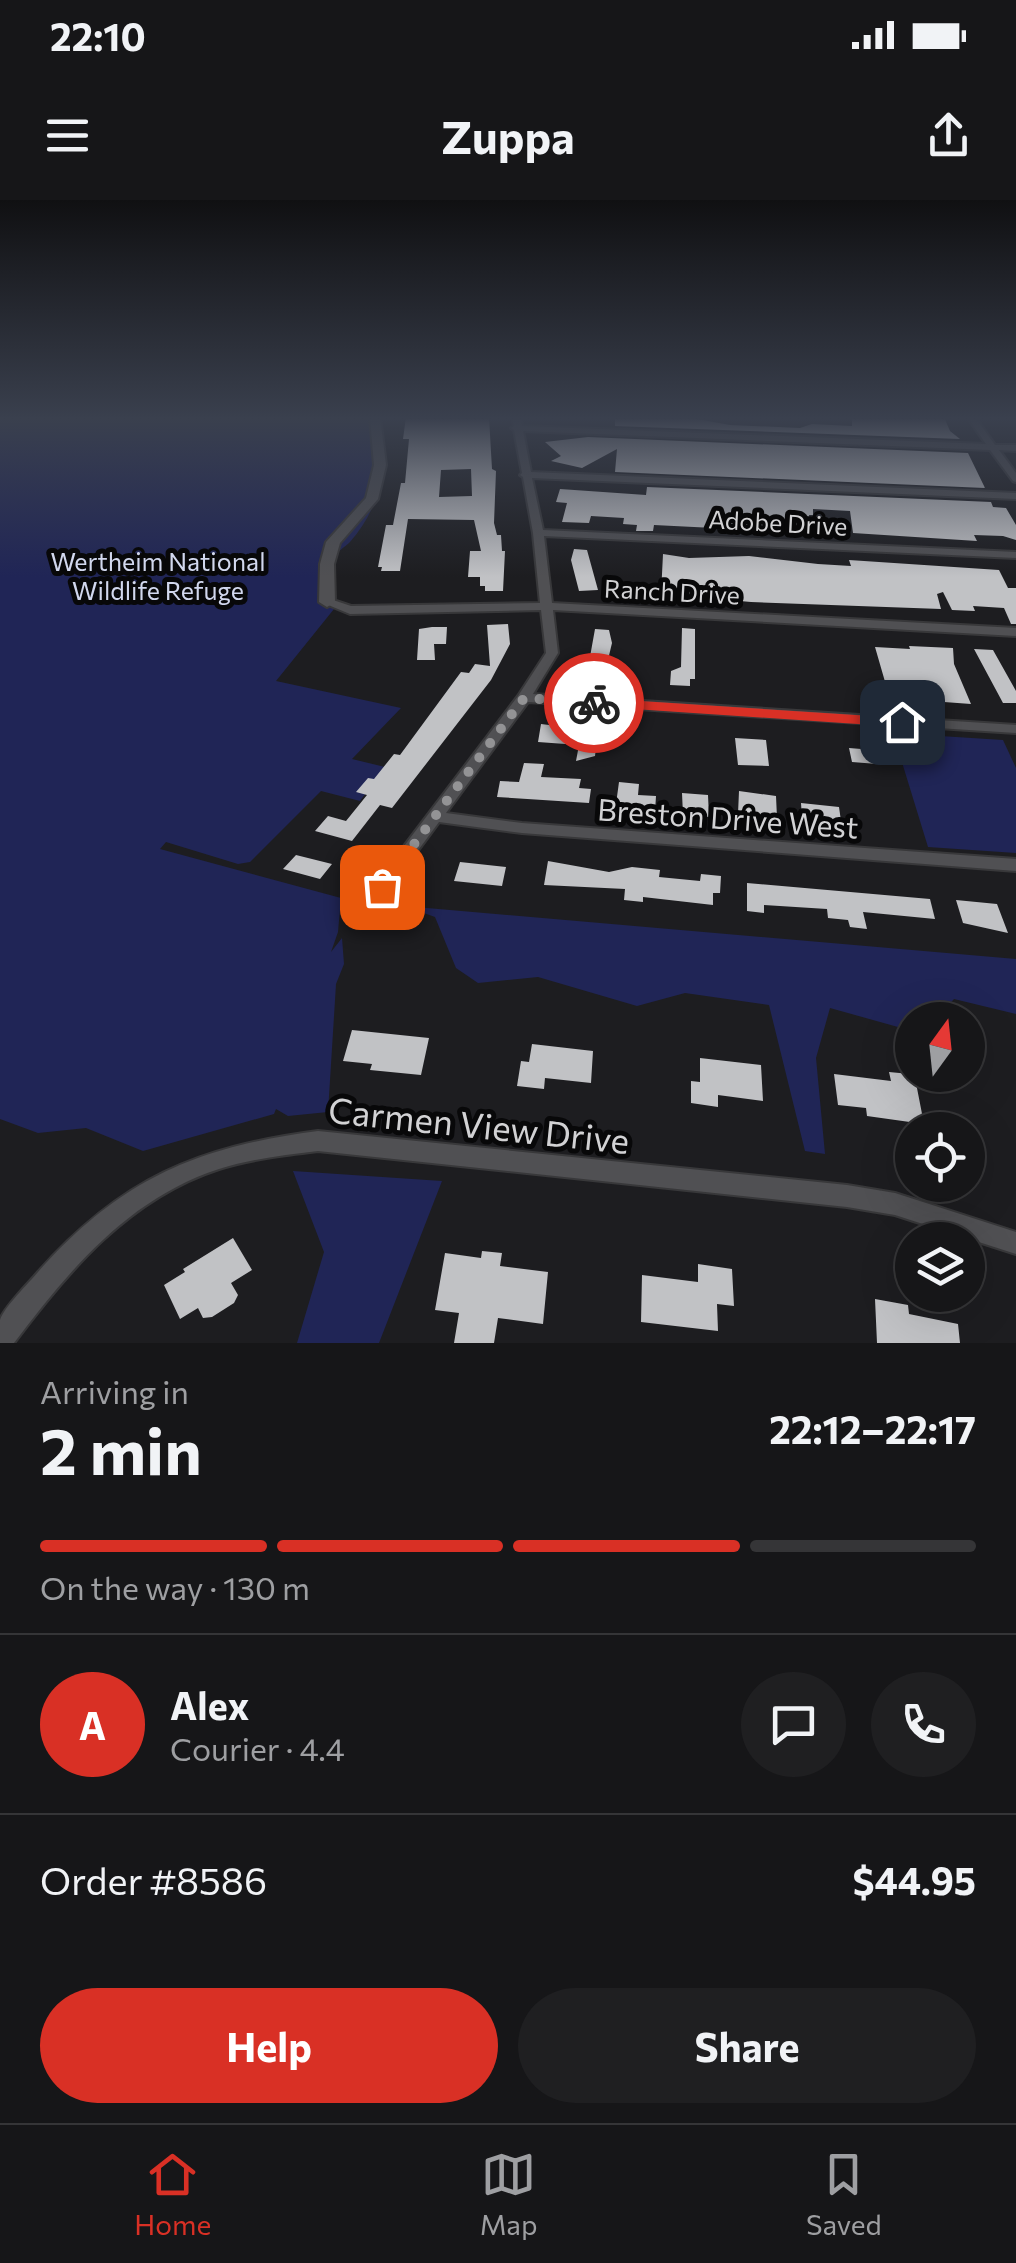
<!DOCTYPE html>
<meta charset="utf-8">
<style>
body{margin:0;font-family:Commissioner,sans-serif;background:#1f1f21;color:#f1f3f6;height:100vh;display:flex;flex-direction:column;font-size:38px;white-space:nowrap}
*{box-sizing:border-box;margin:0}
p{font-size:32px;color:#9e9fa2}
.icon{flex:none;width:55px;height:55px;fill:none;stroke:currentColor;stroke-width:2;stroke-linecap:round;stroke-linejoin:round}
.map{position:relative;height:1143px;overflow:hidden}
.drawer{display:flex;flex-direction:column;background:#161618;flex:1}
.drawer>*{flex:none}
.needle{width:65px;rotate:15deg}
.buttons{position:absolute;left:895px;top:802px;display:grid;gap:20px}
.buttons a{display:grid;place-items:center;width:90px;height:90px;border-radius:50%;background:#161618;box-shadow:0 10px 40px #0002,0 0 0 2px #353537;font-size:50px}
.pin{position:absolute;display:grid;place-items:center;width:85px;height:85px;color:#fff;margin:-42px;border-radius:20px;box-shadow:0 5px 15px #0006}
.courier{position:absolute;display:grid;place-items:center;width:100px;height:100px;margin:-50px;border:8px solid #d93025;border-radius:50%;background:#fff;color:#222;box-shadow:0 2px 12px #0007}
.head em{font-style:normal;font-weight:700}
.head div{display:flex;flex-direction:column-reverse}
.head{display:flex;align-items:center;justify-content:space-between;height:170px;padding:0 40px}
h1{font-size:65px;font-weight:700;line-height:75px}
.bar{display:grid;grid-template-columns:repeat(4,1fr);gap:15px 10px;align-content:center;height:120px;padding:0 40px}
.bar i{height:12px;border-radius:8px;background:#353537}
.bar .current{background:#d93025}
.bar p{grid-column:span 4}
.line{display:flex;align-items:center;gap:25px;padding:0 40px;border-top:2px solid #353537}
.line div{flex:1}
.round{display:grid;place-items:center;flex:none;width:105px;height:105px;border-radius:52px;background:#1f1f21}
.button{display:flex;gap:20px;margin-top:auto;padding:20px 40px}
.button a{flex:1;height:115px;border-radius:60px;background:#d93025;color:#fff;font-size:40px;font-weight:700;line-height:115px;text-align:center}
.button a+a{background:#1f1f21;color:#f1f3f6}
.status{display:flex;justify-content:space-between;align-items:center;height:70px;padding:0 50px;background:#161618;direction:ltr}
.status svg{height:28px;fill:currentColor}
header{display:flex;justify-content:space-between;align-items:center;height:130px;padding:0 40px;background:#161618;font-size:45px;font-weight:700}
.tabs{display:flex;justify-content:space-around;align-items:center;height:140px;border-top:2px solid #353537;background:#161618;font-size:28px;color:#9e9fa2}
.tabs a{display:grid;justify-items:center;gap:5px}
.tabs .current{color:#d93025}
.map>svg:first-child{display:block}
.green{fill:#202556}
.building{fill:#c1c2c5;fill-rule:evenodd}
.lines{fill:none;stroke-linecap:round;stroke-linejoin:round}
.minor-casing{stroke:#38383a;stroke-width:4}
.tertiary-casing{stroke:#38383a;stroke-width:4}
.minor{fill:#505053;fill-rule:evenodd}
.tertiary{fill:#505053;fill-rule:evenodd}
.route{fill:#d93025}
.done{stroke:#939395;stroke-width:10;stroke-dasharray:0 18}
.labels{text-anchor:middle;dominant-baseline:central;stroke-width:10;stroke-linejoin:round;paint-order:stroke}
.far-street-label{font-size:25px;fill:#d2d2d4;stroke:#080809}
.far-park-label{font-size:25px;fill:#d2d8ee;stroke:#080809}
.street-label{font-size:30px;fill:#d2d2d4;stroke:#080809}
.near-street-label{font-size:35px;fill:#d2d2d4;stroke:#080809}
</style>
<div class="status"><b>22:10</b><svg viewBox="0 0 49 12"><path d="M0 12V9h3v3zM5 12V6h3v6zM10 12V3h3v9zM15 12V0h3v12zM26 1h20v11H26zM47 4h2v5h-2z"/></svg></div>
<header><svg class="icon" aria-label="menu" viewBox="0 0 24 24"><path d="M4 6h16M4 12h16M4 18h16"/></svg>Zuppa<svg class="icon" aria-label="share" viewBox="0 0 24 24"><path d="M12 15V3M7 8l5-5 5 5M5 13v7h14v-7"/></svg></header>
<div class="map">
<svg width="1016" height="1143" viewBox="0 0 1016 1143">
<rect width="100%" height="100%" fill="#1d1d20"/>
<path class="green" d="M0 217H376C391 261 381 307 350 342 342 350 326 358 324 371 323 382 331 398 334 409L276 481 401 508 352 559 385 567 360 601 321 591 250 662 238 664 166 642 160 649 341 698 338 732 331 752 342 738 344 764 336 784 328 912 288 916 276 909 274 914 143 951 86 928 38 933 0 919Z
M893 533 1003 540 1016 568V653L928 647Z
M404 706 1016 759V814L954 799 935 820H912V824L898 827 830 808 816 858 825 954 805 951 769 805 685 793 637 806 538 777 478 783 456 768 435 717Z
M293 971 442 981 379 1143H297L324 1052Z"/>
<path class="building" d="M406 217H489L492 269 496 271 494 323 497 335H501L502 351H505L503 391H485V386H480V377H468L470 351H481L474 320 408 319 400 371H381L382 367H378L386 325H393L401 283H405L409 239H403ZM471 269 472 296 439 297 441 270Z
M856 217H944L950 231 960 239 615 226V219H697L730 225 800 228 812 224 852 226V219Z
M588 237 968 253 985 288 615 272 617 249 582 268 551 261 561 256 545 242Z
M647 287 991 302 993 307 1006 308 1016 325V340L1003 336 974 335 977 341 853 333 850 311 813 309V315H809L812 333 654 325 653 331H636L637 325 623 324 624 318 591 316 589 323 562 322 567 303 556 302 560 289 646 295Z
M574 349 587 350 598 390 579 391 571 360Z
M663 354 689 358 749 356 818 364 851 366 849 360 999 370 1008 388H1016V424H1011L1004 408 973 406 975 411 952 410 943 392 937 394 941 409 751 402 661 394Z
M508 424 510 444 491 480 392 608 380 605 352 641 315 631 328 616 346 621 367 595 356 592 368 578 374 579 394 554 400 555 461 472 469 473 475 464 490 466 487 425Z
M432 427H447L446 444H434L435 460H417L419 429Z
M682 428 695 429V479H690V486L670 485 671 471 681 467Z
M595 429 609 430 612 443 606 468H612L610 481 586 479Z
M909 446 953 448 954 464 971 504 944 502 941 494 907 491 910 500 890 499 875 447 910 449Z
M974 449 993 450 1016 491V503H1003Z
M541 524 598 531 595 556 576 561 579 545 538 542Z
M735 538 766 540 769 566 738 565Z
M849 548 886 551 890 565 852 562Z
M524 563 544 564 541 577 581 579 579 588 591 589 589 603 497 597 500 581 519 582Z
M619 582 639 584 638 595 656 596 655 612 616 604Z
M739 591 776 596 777 618 738 614Z
M682 593 708 595 709 617 683 615Z
M801 603 839 607 841 621 802 618Z
M296 655 332 664 320 679 283 669Z
M548 661 609 672 632 667 660 670 659 677 700 681 701 674 721 676 720 693H713V705L643 697V702L624 700 625 689 544 685Z
M460 662 506 667 502 686 454 681Z
M747 683 930 699 935 719 863 712 867 729 850 727 848 720 828 718 827 709 764 705V713L747 711Z
M956 700 997 704 1008 733 963 723Z
M352 830 429 838 421 875 370 870 372 864 343 861Z
M532 844 593 851 591 883 545 878 544 889 517 886 521 861 529 862Z
M700 858 761 865 763 901 718 895V907L691 903V881L700 882Z
M889 872 910 874 912 882 916 883 924 924 867 916 866 908 838 905 834 874 891 881Z
M233 1038 252 1070 231 1083 238 1095 234 1103 212 1117 203 1118 198 1108 180 1119 164 1085 185 1072 183 1069Z
M482 1051 502 1053 500 1066 548 1072 543 1124 498 1118 494 1143H454L459 1113 435 1110 445 1053 481 1058Z
M698 1064 732 1069 734 1106 717 1104 718 1131 641 1122 642 1075 698 1082Z
M875 1099 908 1105 909 1114 958 1124 960 1143H877Z"/>
<g class="lines">
<g class="minor-casing">
<path id="minor" d="M512 217H520L522 226 986 244 967 217H975L995 245H1016V251L999 250 1016 273V282L1013 281 990 250 523 231 531 272 1016 293V299L532 278 543 330 1016 352V358L544 336 552 403 1016 428V436L553 410 558 453 533 494 1016 525V533L528 502 446 613 522 623 1016 659V671L522 633 439 622 388 691H376L373 687 376 683 518 496 546 453 541 410 350 414 321 402 327 398 351 406 540 403 533 333 523 277 520 275 522 273 514 230 511 228 514 226Z
M318 931 847 985 895 993 1016 1032V1054L895 1015 847 1007 318 951C284 955 251 959 219 969 129 998 68 1071 14 1143H0C0 1137 0 1126 0 1120 4 1107 29 1083 38 1072 121 979 196 947 318 931Z"/>
</g>
<g class="tertiary-casing">
<path id="tertiary" d="M370 217H380L386 265 378 299 340 343 334 364 335 402 327 407 319 402 320 364 326 342 366 298 374 265Z"/>
</g>
<use href="#minor" class="minor"/>
<use href="#tertiary" class="tertiary"/>
</g>
<linearGradient id="sky" x2="0" y2="1"><stop stop-color="#101012"/><stop offset="0.58" stop-color="#3a404e"/><stop offset="1" stop-color="#3a404e" stop-opacity="0"/></linearGradient>
<rect width="1016" height="377" fill="url(#sky)"/>
<path class="route" d="M594 498 902 518 910 522 902 527 589 506V500Z"/>
<g class="lines">
<path class="done" d="M382 687 524 498 594 503"/>
</g>
<g class="labels">
<g class="far-street-label">
<text transform="translate(778 322) rotate(3)">Adobe Drive</text>
<text transform="translate(672 391) rotate(3)">Ranch Drive</text>
</g>
<g class="far-park-label">
<text x="158" y="361">Wertheim National<tspan x="158" dy="29">Wildlife Refuge</tspan></text>
</g>
<g class="street-label">
<text transform="translate(728 617) rotate(4)">Breston Drive West</text>
</g>
<g class="near-street-label">
<text transform="translate(479 924) rotate(6)">Carmen View Drive</text>
</g>
</g>
</svg>
<div class="buttons">
<a><svg class="needle" viewBox="-14 -14 28 28"><path d="M0-13l5 13h-10z" fill="#e53935"/><path d="M0 13l5-13h-10z" fill="#9e9fa2"/></svg></a>
<a><svg class="icon" aria-label="locate" viewBox="0 0 24 24"><circle cx="12" cy="12" r="6"/><path d="M12 2v4M12 18v4M2 12h4M18 12h4"/></svg></a>
<a><svg class="icon" aria-label="layers" viewBox="0 0 24 24"><path d="M12 4l9 5-9 5-9-5zM3 14l9 5 9-5"/></svg></a>
</div>
<div class="pin" style="left:382px;top:687px;background:#ea580c"><svg class="icon" aria-label="bag" viewBox="0 0 24 24"><path d="M5 8h14l-1 12H6zM9 8a3 3 0 0 1 6 0"/></svg></div>
<div class="pin" style="left:902px;top:522px;background:#1f2937"><svg class="icon" aria-label="home" viewBox="0 0 24 24"><path d="M3 11l9-7 9 7M6 9v11h12V9"/></svg></div>
<div class="courier" style="left:594px;top:503px"><svg class="icon" aria-label="bike" viewBox="0 0 24 24"><circle cx="6" cy="16" r="4"/><circle cx="18" cy="16" r="4"/><path d="M6 16l4-8h5l3 8M10 8l3 8H6M13 5h3"/></svg></div>
</div>
<section class="drawer">
<div class="head"><div><h1>2 min</h1><p>Arriving in</p></div><em>22:12–22:17</em></div>
<div class="bar"><i class="current"></i><i class="current"></i><i class="current"></i><i></i><p>On the way · 130 m</p></div>
<div class="line" style="height:180px"><b class="round" style="background:#d93025;color:#fff">A</b><div><b>Alex</b><p>Courier · 4.4</p></div><a class="round"><svg class="icon" aria-label="chat" viewBox="0 0 24 24"><path d="M4 5h16v11H9l-5 4z"/></svg></a><a class="round"><svg class="icon" aria-label="phone" viewBox="0 0 24 24"><path d="M5 4h4l2 5-3 2q2 4 5 5l2-3 5 2v4C11 20 4 13 5 4z"/></svg></a></div>
<div class="line" style="height:130px"><div>Order #8586</div><b>$44.95</b></div>
<div class="button"><a>Help</a><a>Share</a></div>
</section>
<nav class="tabs">
<a class="current"><svg class="icon" aria-label="home" viewBox="0 0 24 24"><path d="M3 11l9-7 9 7M6 9v11h12V9"/></svg>Home</a>
<a><svg class="icon" aria-label="map" viewBox="0 0 24 24"><path d="M3 6l6-2 6 2 6-2v14l-6 2-6-2-6 2zM9 4v14M15 6v14"/></svg>Map</a>
<a><svg class="icon" aria-label="saved" viewBox="0 0 24 24"><path d="M7 4h10v16l-5-4-5 4z"/></svg>Saved</a>
</nav>
